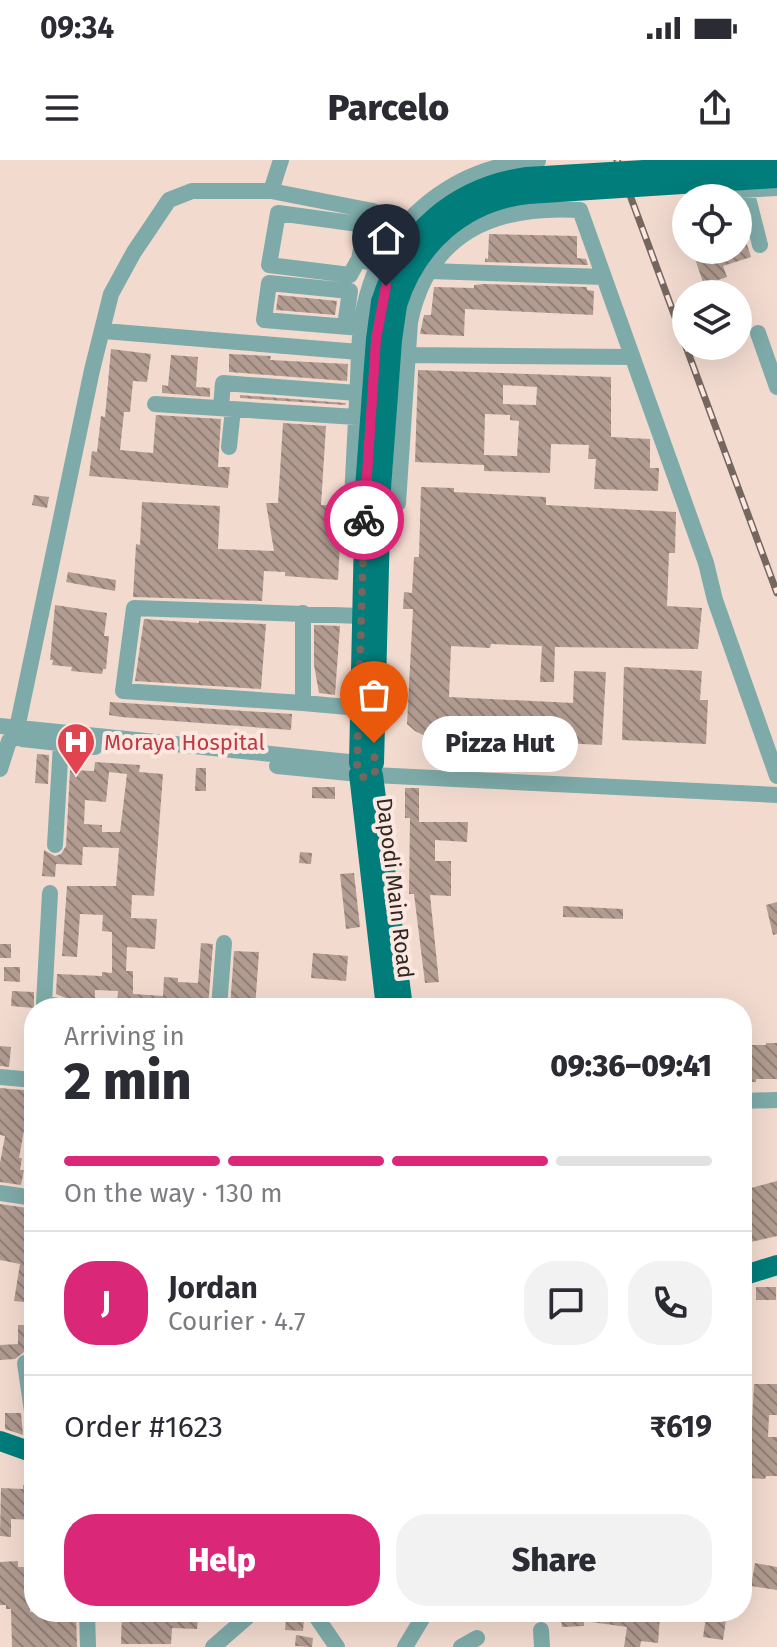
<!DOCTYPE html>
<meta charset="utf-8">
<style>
body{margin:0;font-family:"Fira Sans",sans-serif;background:#f2f2f3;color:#2b2b33;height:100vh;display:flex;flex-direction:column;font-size:30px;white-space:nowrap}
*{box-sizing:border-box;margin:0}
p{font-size:26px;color:#7c7c81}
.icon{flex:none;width:44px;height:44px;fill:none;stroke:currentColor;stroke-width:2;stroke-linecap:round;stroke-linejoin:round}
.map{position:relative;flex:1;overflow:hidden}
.side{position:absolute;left:24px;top:838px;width:728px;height:624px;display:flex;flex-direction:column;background:#fff;border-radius:32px;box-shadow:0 8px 32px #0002}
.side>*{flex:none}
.buttons{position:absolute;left:672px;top:24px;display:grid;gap:16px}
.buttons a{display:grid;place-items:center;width:80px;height:80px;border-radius:50%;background:#fff;box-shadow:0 8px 32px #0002;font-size:40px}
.pin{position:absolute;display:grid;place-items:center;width:68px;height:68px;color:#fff;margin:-82px -34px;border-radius:50% 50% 50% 0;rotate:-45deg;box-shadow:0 0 8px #0007}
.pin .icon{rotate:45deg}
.courier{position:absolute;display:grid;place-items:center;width:80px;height:80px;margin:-40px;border:6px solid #db2777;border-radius:50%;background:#fff;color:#222;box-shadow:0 2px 10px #0007}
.bubble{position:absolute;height:56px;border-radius:28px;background:#fff;box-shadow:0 8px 32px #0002;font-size:26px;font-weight:800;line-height:56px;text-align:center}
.overview em{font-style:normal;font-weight:800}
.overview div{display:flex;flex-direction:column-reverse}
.overview{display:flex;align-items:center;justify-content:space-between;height:136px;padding:0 40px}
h1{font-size:52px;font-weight:800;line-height:60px}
.bar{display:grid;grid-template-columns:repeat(4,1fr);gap:12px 8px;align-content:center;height:96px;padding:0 40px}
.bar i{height:10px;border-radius:6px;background:#e1e1e2}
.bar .current{background:#db2777}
.bar p{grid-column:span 4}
.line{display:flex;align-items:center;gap:20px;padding:0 40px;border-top:2px solid #e1e1e2}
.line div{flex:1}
.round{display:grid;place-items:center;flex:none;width:84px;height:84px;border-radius:32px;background:#f2f2f3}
.button{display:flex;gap:16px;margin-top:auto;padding:16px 40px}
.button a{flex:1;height:92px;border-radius:32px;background:#db2777;color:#fff;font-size:32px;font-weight:800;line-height:92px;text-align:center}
.button a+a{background:#f2f2f3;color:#2b2b33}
.status{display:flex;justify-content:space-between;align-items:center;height:56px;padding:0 40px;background:#fff;direction:ltr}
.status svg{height:22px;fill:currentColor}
header{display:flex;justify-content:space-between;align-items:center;height:104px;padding:0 40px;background:#fff;font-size:36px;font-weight:800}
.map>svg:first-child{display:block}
.building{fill:url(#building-back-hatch);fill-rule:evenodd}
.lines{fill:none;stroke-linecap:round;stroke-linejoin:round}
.minor{stroke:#7eaba9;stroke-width:16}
.major{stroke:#017d7b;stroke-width:20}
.rail-casing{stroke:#756760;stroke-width:7}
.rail{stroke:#fce8e0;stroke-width:4;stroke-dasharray:12;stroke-linecap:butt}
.major-bridge{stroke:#017d7b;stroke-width:20}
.done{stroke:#756660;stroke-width:8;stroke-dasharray:0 14.4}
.route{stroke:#db2777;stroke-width:10}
.labels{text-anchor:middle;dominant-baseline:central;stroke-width:8;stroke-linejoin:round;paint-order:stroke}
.health-label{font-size:22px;fill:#be3a42;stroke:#fce8e0;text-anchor:start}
.street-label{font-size:22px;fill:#312824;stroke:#fce8e0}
</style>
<div class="status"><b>09:34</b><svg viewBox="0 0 49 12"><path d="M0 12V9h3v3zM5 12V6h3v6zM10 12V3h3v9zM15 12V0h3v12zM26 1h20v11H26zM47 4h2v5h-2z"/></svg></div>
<header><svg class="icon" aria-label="menu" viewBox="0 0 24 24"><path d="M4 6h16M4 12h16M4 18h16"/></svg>Parcelo<svg class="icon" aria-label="share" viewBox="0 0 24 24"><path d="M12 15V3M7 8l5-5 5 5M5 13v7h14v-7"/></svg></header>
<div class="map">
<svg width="777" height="1487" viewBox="0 0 777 1487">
<defs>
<pattern id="building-back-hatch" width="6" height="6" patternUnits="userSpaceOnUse" patternTransform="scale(2)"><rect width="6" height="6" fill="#b29c91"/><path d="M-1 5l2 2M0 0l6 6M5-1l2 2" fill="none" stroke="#917f76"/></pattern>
</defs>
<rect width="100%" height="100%" fill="#f2dacf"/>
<path class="building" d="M738 63H740L751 97 723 106 727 117 704 125 692 90H738Z
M489 74 577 76V98L586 99 588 105 485 102V98L488 99Z
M484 124 587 127V130L594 131 593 155 465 149 464 176 420 174 424 155H431L434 127 474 128V125Z
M278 135 337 141 335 155 276 150Z
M111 189 151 194 147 222 133 221 130 252H124L120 290 153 293 156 255 221 259 218 307H230L228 328 89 316 92 291 97 292 101 256 105 257Z
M229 194 271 196 270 200 348 204 347 221 229 212Z
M171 195 198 197 196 227 210 228V237L162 233V225L168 226Z
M418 210 611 217V277L650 279V308H659L658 331 594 329 596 299H588L589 285 551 284 550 313 484 311V305L415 302ZM503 225 537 227 536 245 503 244ZM485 254 510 255V260L519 261 517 296 484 295Z
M240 235 346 243 345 245 240 238Z
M283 263 326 266 321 345 342 346 338 420 285 416V412L264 411 262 441 133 437 136 384 140 385 142 342 220 346 218 389 274 391 266 343H278Z
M421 327 454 328V332L546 337V345L676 352 675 393H669L667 446 702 448 698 489 555 487 554 522H540L542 486 491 484 490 488 451 486 449 537 573 543 574 511 606 512 602 585 425 576 415 571 407 564 413 449H403L404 432 412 433 414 397H419Z
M34 335 49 337 47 348 32 345Z
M68 412 116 420 115 431 66 422Z
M55 445 107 453 104 476H109L106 509H103L102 514 71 511 72 507 52 505 53 500H50Z
M144 459 199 463V461L266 464 261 529 135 521Z
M314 465 340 466 335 535 319 533 314 505Z
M624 507 702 511 700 540H708L706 584 622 580Z
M110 542 292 554 291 570 121 557 109 555Z
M37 594 49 595 48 624 35 623Z
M95 602 140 605 139 612 163 614 154 736 132 735 131 758 157 759 155 789 127 787 126 811H133V834L163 836 164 817 178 818V822L198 823 201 783 213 784 208 848H117L118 831 95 830V843L76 842 56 834 57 814 102 816V812L112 813V772L102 771 103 755 80 754 77 797 62 796 67 726H116L119 688 83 687 82 705 56 704 55 717 42 716 44 690 55 696 61 694 66 686 70 610 94 611ZM109 612 127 614 120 672H102V665L84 664 85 640 106 642Z
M196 608H206V631H195Z
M312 627H335V639L312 638Z
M405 628H419V662H468L467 682 435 680V701H451V736L430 735 439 822 425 823 414 734H409L410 658H405Z
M300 692 312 693 311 704 299 703Z
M354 713 360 767 346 769 340 714Z
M777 742V774L773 775 766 745Z
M563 746 623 749V759L563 757Z
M0 784H11V798H0Z
M234 791 259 792 255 848H230Z
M313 793 348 796 346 821 311 818Z
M4 807H20V822L4 821Z
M12 831 34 832V848L11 846Z
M766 883H777V919H756V922H742V885H766Z
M0 886 11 887 9 907 0 906Z
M0 928 34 931V967L25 965 19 998H22L20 1010H24L21 1025 0 1022V1003L5 976 0 975Z
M777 1021V1076L742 1084 743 1030Z
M0 1044 34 1049V1143L14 1141 20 1104 0 1100Z
M756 1127H776V1140H756Z
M18 1165H34V1197L24 1192 15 1199 0 1200V1185L18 1184Z
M754 1224H777V1255H769L768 1277H777V1316H766L765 1319 749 1318Z
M5 1253H21L23 1275 5 1269Z
M23 1325H34V1360L11 1359V1377L0 1376 1 1328 23 1329Z
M18 1401V1407H30V1452H76L77 1487H12L11 1449H6V1445H0V1402Z
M755 1403 777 1407V1430L751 1426Z
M122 1452 162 1453V1456H172V1459L198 1460 197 1469 172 1468 171 1484H121Z
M560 1452H645L660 1455 658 1483 641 1481 640 1487H624L627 1467 584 1461V1466L562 1467Z
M706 1457 726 1460 723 1480 703 1477Z
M286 1458 304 1459 303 1471 285 1470Z
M296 1475 313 1478 312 1487 295 1486Z"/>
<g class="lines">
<path class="minor" d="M700 26 705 32 777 28
M746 30 760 85
M271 31 281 0
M359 99 366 65 278 53 269 105 350 115 359 99 377 105
M430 111 604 117
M345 166 350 131 269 123 264 160 361 168
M104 171 359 192
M758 173 777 227
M407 195 632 197
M155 244 356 257
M221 247 223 223 357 233
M229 287 233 249
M364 349 352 338C354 299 356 260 358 221 359 193 359 164 367 136 388 58 458 5 538 1
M381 349 398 343 410 162C429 71 496 45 580 50L706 403 715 440 777 616
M303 453V543L123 531 134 448 362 456
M303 543 359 548
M0 566 359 603
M22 579 95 587
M277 606 359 614
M0 609 9 581 15 578 92 210 111 134 134 92 169 40 192 31H271L373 51 403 66
M373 615 777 635
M55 685 61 584
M50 733 44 843 67 848
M219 848 224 783
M0 917 34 920
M742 941 777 940
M0 1033 34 1038
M25 1203 34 1265
M87 1452 88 1487
M313 1452 337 1487
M541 1470 542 1487
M213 1487 253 1452
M405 1487 426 1452
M461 1487 477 1478"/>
<path class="major" d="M359 603 365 328 376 179 381 142
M374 603 381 329 392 180 397 145
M359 614 386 848
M373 615 403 848
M742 1116 777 1105
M0 1281 34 1293"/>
<g class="rail-casing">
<path id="rail" d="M617 0 777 433"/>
</g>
<use href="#rail" class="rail"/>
<path class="major-bridge" d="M381 142C402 73 455 27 527 17L777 2
M397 145C416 84 464 41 528 34L777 18"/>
</g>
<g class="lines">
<path class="done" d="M364 360 357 608 363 617H371L375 612 374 583"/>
<path class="route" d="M364 360 376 179 386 126"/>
</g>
<defs>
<g id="hospital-pin" transform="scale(2)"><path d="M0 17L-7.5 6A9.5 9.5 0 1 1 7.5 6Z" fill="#e0444e" stroke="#fce8e0"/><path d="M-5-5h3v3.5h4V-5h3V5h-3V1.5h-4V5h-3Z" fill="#fff"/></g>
</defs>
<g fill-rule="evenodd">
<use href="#hospital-pin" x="76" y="582"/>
</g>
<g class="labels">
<g class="health-label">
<text x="104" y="582">Moraya Hospital</text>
</g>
<g class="street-label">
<text transform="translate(395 728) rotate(83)">Dapodi Main Road</text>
</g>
</g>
</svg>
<div class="buttons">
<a><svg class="icon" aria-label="locate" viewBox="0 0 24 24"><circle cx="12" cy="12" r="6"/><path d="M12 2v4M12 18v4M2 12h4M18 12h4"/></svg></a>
<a><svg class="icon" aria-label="layers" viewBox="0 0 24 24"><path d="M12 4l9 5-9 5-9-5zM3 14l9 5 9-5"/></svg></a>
</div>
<div class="pin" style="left:374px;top:583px;background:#ea580c"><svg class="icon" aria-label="bag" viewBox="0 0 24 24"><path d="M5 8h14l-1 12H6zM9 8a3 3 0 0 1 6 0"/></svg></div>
<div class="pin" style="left:386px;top:126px;background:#1f2937"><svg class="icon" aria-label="home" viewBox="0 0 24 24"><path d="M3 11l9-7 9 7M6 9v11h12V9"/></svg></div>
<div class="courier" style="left:364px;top:360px"><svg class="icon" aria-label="bike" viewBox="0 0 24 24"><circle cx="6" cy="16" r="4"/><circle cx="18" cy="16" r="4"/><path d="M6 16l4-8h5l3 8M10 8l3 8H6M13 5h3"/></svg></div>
<div class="bubble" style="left:422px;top:556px;width:156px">Pizza Hut</div>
<section class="side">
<div class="overview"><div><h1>2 min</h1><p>Arriving in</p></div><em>09:36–09:41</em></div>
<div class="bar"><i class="current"></i><i class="current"></i><i class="current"></i><i></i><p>On the way · 130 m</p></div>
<div class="line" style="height:144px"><b class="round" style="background:#db2777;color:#fff">J</b><div><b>Jordan</b><p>Courier · 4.7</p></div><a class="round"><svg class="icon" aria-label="chat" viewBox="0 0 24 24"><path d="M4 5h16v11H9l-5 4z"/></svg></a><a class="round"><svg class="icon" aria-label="phone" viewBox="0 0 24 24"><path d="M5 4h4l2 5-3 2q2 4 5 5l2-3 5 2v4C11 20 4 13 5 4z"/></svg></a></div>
<div class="line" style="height:104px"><div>Order #1623</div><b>₹619</b></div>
<div class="button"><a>Help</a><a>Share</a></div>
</section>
</div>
